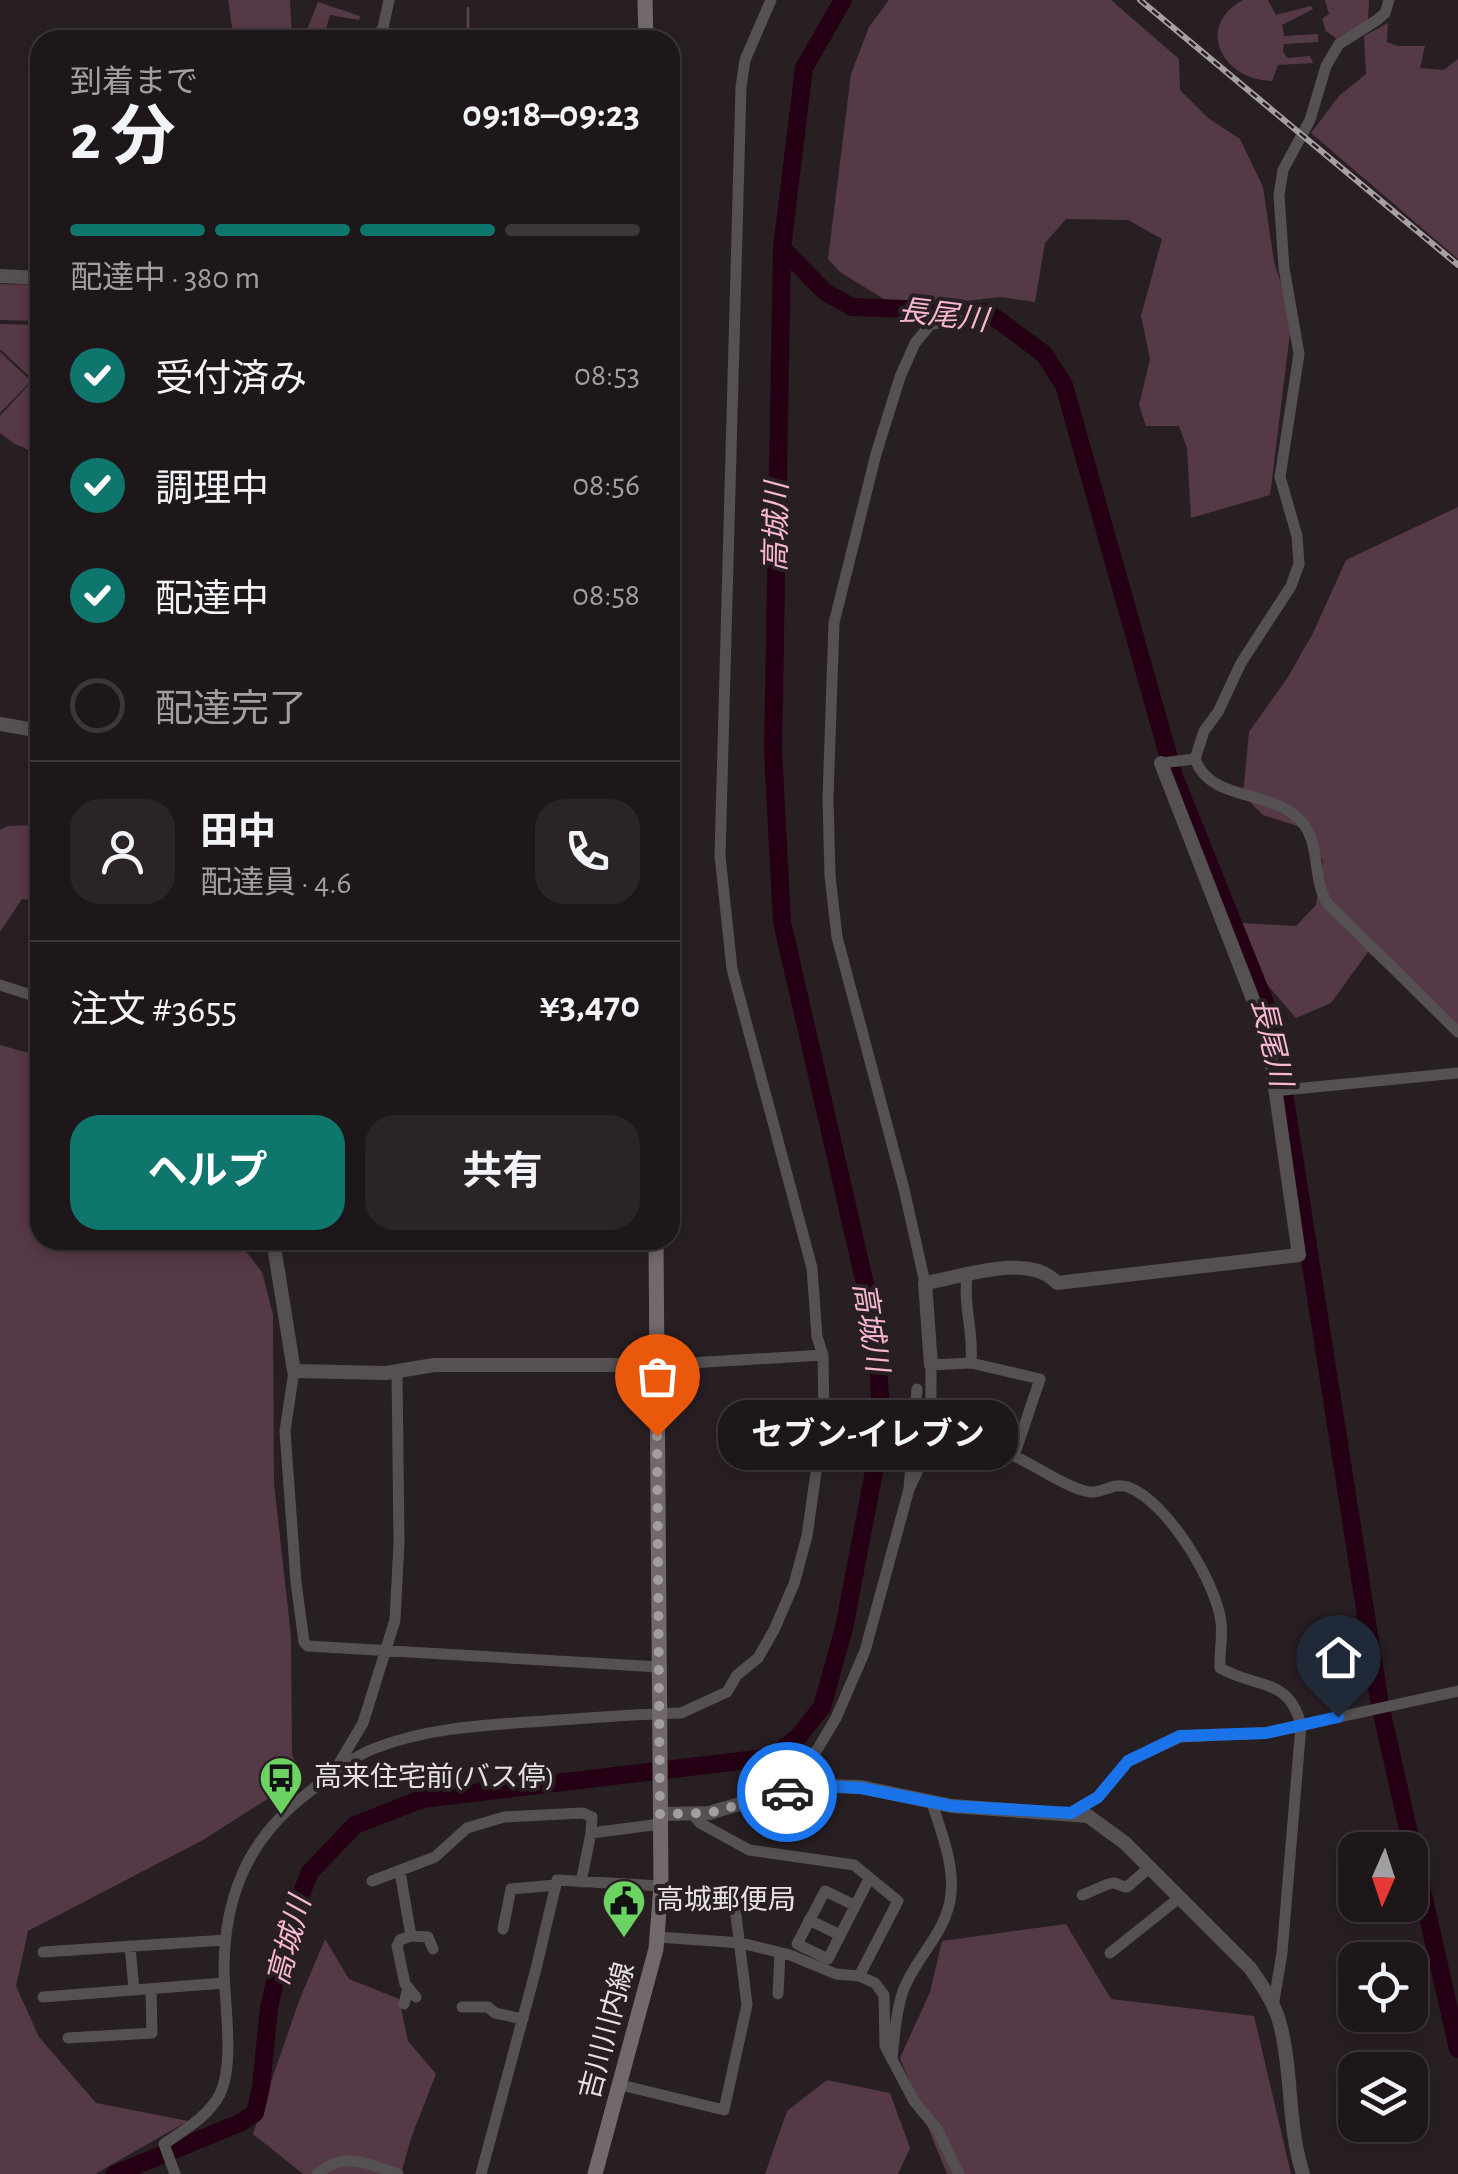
<!DOCTYPE html>
<html lang="ja">
<meta charset="utf-8">
<style>
body{margin:0;font-family:"Alegreya Sans","Noto Sans JP",sans-serif;background:#2b2427;color:#f1f3f6;height:100vh;display:flex;flex-direction:column;font-size:38px;white-space:nowrap}
*{box-sizing:border-box;margin:0}
p{font-size:32px;color:#a19fa2}
.icon{flex:none;width:55px;height:55px;fill:none;stroke:currentColor;stroke-width:2;stroke-linecap:round;stroke-linejoin:round}
.map{position:relative;flex:1;overflow:hidden}
.details{position:absolute;left:30px;top:30px;width:650px;height:1220px;display:flex;flex-direction:column;background:#1e171a;border-radius:30px;box-shadow:0 5px 15px #0003,0 0 0 2px #3c3639}
.details>*{flex:none}
.needle{width:65px;rotate:183deg}
.controls{position:absolute;left:1338px;top:1832px;display:grid;gap:20px}
.controls a{display:grid;place-items:center;width:90px;height:90px;border-radius:20px;background:#1e171a;box-shadow:0 5px 15px #0003,0 0 0 2px #3c3639;font-size:50px}
.pin{position:absolute;display:grid;place-items:center;width:85px;height:85px;color:#fff;margin:-102px -42px;border-radius:50% 50% 50% 0;rotate:-45deg;box-shadow:0 0 10px #0007}
.pin .icon{rotate:45deg}
.courier{position:absolute;display:grid;place-items:center;width:100px;height:100px;margin:-50px;border:8px solid #1a73e8;border-radius:50%;background:#fff;color:#222;box-shadow:0 2px 12px #0007}
.bubble{position:absolute;height:70px;border-radius:30px;background:#1e171a;box-shadow:0 5px 15px #0003,0 0 0 2px #3c3639;font-size:32px;font-weight:700;line-height:70px;text-align:center}
.head em{font-style:normal;font-weight:700}
.head div{display:flex;flex-direction:column-reverse}
.head{display:flex;align-items:center;justify-content:space-between;height:170px;padding:0 40px}
h1{font-size:65px;font-weight:700;line-height:75px}
.bar{display:grid;grid-template-columns:repeat(4,1fr);gap:15px 10px;align-content:center;height:120px;padding:0 40px}
.bar i{height:12px;border-radius:8px;background:#3c3639}
.bar .on{background:#0f766e}
.bar p{grid-column:span 4}
.line{display:flex;align-items:center;gap:25px;padding:0 40px;border-top:2px solid #3c3639}
.line div{flex:1}
.round{display:grid;place-items:center;flex:none;width:105px;height:105px;border-radius:30px;background:#2b2427}
ol{padding:0 40px;list-style:none}
li{display:flex;align-items:center;gap:30px;height:110px}
li p{margin-inline-start:auto}
li .icon{padding:10px;border-radius:50%;background:#0f766e;color:#fff;stroke-width:4}
li:last-child{color:#a19fa2}
li i{width:55px;height:55px;border:5px solid #3c3639;border-radius:50%}
.button{display:flex;gap:20px;margin-top:auto;padding:20px 40px}
.button a{flex:1;height:115px;border-radius:30px;background:#0f766e;color:#fff;font-size:40px;font-weight:700;line-height:115px;text-align:center}
.button a+a{background:#2b2427;color:#f1f3f6}
.map>svg:first-child{display:block}
.green{fill:#563946}
.lines{fill:none;stroke-linecap:round;stroke-linejoin:round}
.stream{stroke:#5f4452;stroke-width:2.5}
.river{stroke:#250014;stroke-width:18}
.minor{stroke:#555052;stroke-width:11}
.tertiary{stroke:#555052;stroke-width:14}
.secondary{stroke:#71696c;stroke-width:15}
.rail-casing{stroke:#a7a0a3;stroke-width:6}
.rail{stroke:#281f23;stroke-width:2.5;stroke-dasharray:8;stroke-linecap:butt}
.done{stroke:#a49da0;stroke-width:10;stroke-dasharray:0 18}
.route{stroke:#1a73e8;stroke-width:12}
.labels{text-anchor:middle;dominant-baseline:central;stroke-width:8;stroke-linejoin:round;paint-order:stroke}
.poi-label{font-size:28px;fill:#e7e1e3;stroke:#281f23;text-anchor:start}
.street-label{font-size:28px;fill:#e7e1e3;stroke:#281f23}
.water-label{font-size:30px;font-style:italic;fill:#f7b6d1;stroke:#281f23}
</style>
<div class="map">
<svg width="1458" height="2174" viewBox="0 0 1458 2174">
<rect width="100%" height="100%" fill="#281f23"/>
<path class="green" d="M228 0H290L292 38 298 40H234Z
M889 0H1111L1179 59 1180 90 1208 118 1240 139 1263 187 1274 262 1292 317 1270 495 1191 518 1187 448 1179 426H1146L1139 405 1150 359 1141 316 1162 239 1128 220 1066 219 1045 243 1035 302 1000 297 939 304 887 301 840 272 828 259 851 74 869 27Z
M1243 0H1268L1276 15 1311 6 1313 9 1282 25 1284 36 1318 34V42L1284 44 1283 52 1288 58 1310 56 1313 63 1278 65 1272 81C1221 80 1195 25 1243 0Z
M1325 0H1369L1368 20 1337 39 1326 31 1322 19 1329 14Z
M318 2 360 16 359 20 330 15 323 40H303Z
M1388 23 1387 42 1398 46H1425L1420 68 1444 70 1458 59V259L1311 133 1339 96 1366 74 1364 36Z
M0 284 40 285V321L0 320Z
M0 324 40 325V455L15 444 0 433V416L33 380 0 349Z
M0 352 31 381 0 413Z
M1458 507V1025L1368 952 1331 1003 1296 1018 1257 973 1242 923 1296 926 1316 905 1323 861 1304 828 1263 815 1243 795 1249 732 1288 677 1313 633 1346 560Z
M32 825 40 832V901L22 899 0 932V830L7 826Z
M0 1045 40 1056V1240H237L262 1272 273 1315 274 1483 291 1637 292 1754 302 1777 203 1840 28 1931 16 1986 39 2037 96 2103 188 2121 95 2174H0Z
M1066 1924 1111 1999 1254 2016 1291 2174H947L900 2058 930 1992 942 1941Z
M325 1939 349 1979 399 1999 408 2041 436 2074 411 2138 401 2174H303L253 2134 299 2001Z
M827 2080 890 2093 910 2148 898 2174H765L787 2111Z"/>
<g class="lines">
<path class="stream" d="M468 8V40"/>
<path class="river" d="M782 248 825 292 852 307 983 312 993 316 1044 354 1064 385 1174 776 1273 1023 1380 1705 1458 2049
M115 2174 240 2123 255 2113 261 2087 269 2008 288 1927 310 1872 355 1825 422 1799 773 1757 799 1736 822 1707 844 1628 882 1430 876 1332 782 922 773 751 782 248 804 68 843 0"/>
<path class="minor" d="M1389 0 1385 13 1377 20 1339 44 1326 66 1310 120 1283 170 1279 195 1284 268 1299 354 1280 477 1297 536 1299 564 1291 586 1241 663 1218 712 1204 731 1195 759C1211 803 1271 788 1301 821 1321 843 1312 878 1327 903L1458 1032
M373 40 383 28 389 0
M1161 763 1195 759
M0 985 40 998
M1274 1091 1458 1073
M967 1276C963 1306 974 1333 971 1363
M925 1283 904 1189 837 937 830 876 828 798 834 623 876 454 900 377 915 343 931 324 965 320
M657 1365 823 1355
M294 1371 285 1431 296 1582 304 1642 308 1646 659 1667
M909 1489C933 1443 931 1416 931 1365L971 1363 1040 1379 1014 1456C1033 1464 1072 1491 1091 1492 1104 1493 1113 1482 1128 1487 1167 1501 1216 1582 1221 1622 1223 1638 1219 1653 1220 1668 1257 1689 1289 1677 1301 1725L1282 1953 1273 2007
M338 1765 363 1723 395 1620 399 1543 397 1371
M770 1795 817 1750 836 1718 865 1651 909 1489 917 1389
M1071 1813 1098 1797 1128 1761 1180 1737 1266 1733 1458 1691
M693 1814 700 1823 749 1850 854 1865 898 1901 859 1976
M400 1872 411 1936 428 1937 433 1949
M372 1881 435 1857 467 1828 504 1817 583 1813 592 1817 591 1833 661 1824
M581 1882 591 1833
M1082 1895C1090 1893 1108 1882 1114 1883 1119 1884 1122 1887 1127 1887L1150 1867
M854 1905 825 1891 797 1944 828 1959 869 1879
M809 1920 840 1935
M503 1929 511 1889 555 1885
M411 1936 400 1940 397 1946 405 1984 416 1997
M658 1937 741 1943 790 1955 836 1974 859 1976 875 1983 884 1995 885 2046 914 2101 937 2129 959 2174
M130 1946 134 1990
M43 1952 225 1940
M1110 1953 1179 1898
M778 1994 780 1953
M43 1997 224 1983
M404 2004 408 1987
M462 2007H488L495 2013 523 2019
M68 2038 152 2033 151 1989
M892 2060C894 2038 896 2012 903 1991 916 1956 947 1933 951 1894 954 1863 941 1831 932 1803
M621 2085 724 2110 747 2005 734 1899 729 1895 716 1897
M175 2174 164 2144C183 2131 209 2116 220 2094 235 2062 224 2002 224 1966 225 1899 246 1844 299 1800 324 1781 344 1761 373 1749 428 1727 487 1725 545 1721 590 1718 636 1714 681 1713L727 1692 737 1675 758 1658 774 1630 794 1584 807 1536 824 1416 823 1355 817 1337 812 1268 732 969 720 856 741 87 745 60 771 0
M317 2174C346 2150 366 2164 398 2174
M481 2174 536 1969 557 1880 661 1886"/>
<path class="tertiary" d="M0 276 40 278
M0 724 40 731
M273 1240 294 1371 386 1373 434 1365H657
M931 1365 925 1283C962 1277 1030 1252 1057 1283L1299 1255 1268 1038 1161 763
M660 1814 709 1813 770 1795 826 1786 861 1787 952 1806 1088 1816 1125 1843 1250 1968C1262 1985 1275 2004 1280 2024 1293 2073 1287 2125 1303 2174"/>
<path class="secondary" d="M645 0 646 40
M595 2174 656 1949 661 1886 656 1240"/>
<g class="rail-casing">
<path id="rail" d="M1140 0 1458 265"/>
</g>
<use href="#rail" class="rail"/>
</g>
<g class="lines">
<path class="done" d="M657 1436 660 1814 709 1813 787 1792"/>
<path class="route" d="M787 1792 826 1786 861 1788 952 1806 1071 1813 1098 1797 1128 1761 1180 1736 1266 1733 1338 1717"/>
</g>
<defs>
<g id="bus-pin" transform="scale(2.25)"><path d="M0 17L-7.5 6A9.5 9.5 0 1 1 7.5 6Z" fill="#6cd362" stroke="#281f23"/><path d="M-5-6H5V4H4V6H2V4H-2V6H-4V4H-5ZM-3.5-4V0h7V-4ZM-3.5 1.2v1.5H-2V1.2ZM2 1.2v1.5H3.5V1.2Z" fill="#111"/></g>
<g id="civic-pin" transform="scale(2.25)"><path d="M0 17L-7.5 6A9.5 9.5 0 1 1 7.5 6Z" fill="#6cd362" stroke="#281f23"/><path d="M-.6-6.5H3V-4.5H.6V-3L4-1V1h2V6H-6V1h2V-1L-.6-3ZM-1.2 2.5V6h2.4V2.5Z" fill="#111"/></g>
</defs>
<g fill-rule="evenodd">
<use href="#bus-pin" x="281" y="1778"/>
<use href="#civic-pin" x="624" y="1901"/>
</g>
<g class="labels">
<g class="poi-label">
<text x="314" y="1778">高来住宅前(バス停)</text>
<text x="656" y="1901">高城郵便局</text>
</g>
<g class="street-label">
<text transform="translate(608 2031) rotate(-75)">吉川川内線</text>
</g>
<g class="water-label">
<text transform="translate(943 316) rotate(7)">長尾川</text>
<text transform="translate(777 527) rotate(-89)">高城川</text>
<text transform="translate(1271 1042) rotate(77)">長尾川</text>
<text transform="translate(870 1327) rotate(81)">高城川</text>
<text transform="translate(290 1941) rotate(-75)">高城川</text>
</g>
</g>
</svg>
<div class="controls">
<a><svg class="needle" viewBox="-14 -14 28 28"><path d="M0-13l5 13h-10z" fill="#e53935"/><path d="M0 13l5-13h-10z" fill="#a19fa2"/></svg></a>
<a><svg class="icon" aria-label="locate" viewBox="0 0 24 24"><circle cx="12" cy="12" r="6"/><path d="M12 2v4M12 18v4M2 12h4M18 12h4"/></svg></a>
<a><svg class="icon" aria-label="layers" viewBox="0 0 24 24"><path d="M12 4l9 5-9 5-9-5zM3 14l9 5 9-5"/></svg></a>
</div>
<div class="pin" style="left:657px;top:1436px;background:#ea580c"><svg class="icon" aria-label="bag" viewBox="0 0 24 24"><path d="M5 8h14l-1 12H6zM9 8a3 3 0 0 1 6 0"/></svg></div>
<div class="pin" style="left:1338px;top:1717px;background:#1f2937"><svg class="icon" aria-label="home" viewBox="0 0 24 24"><path d="M3 11l9-7 9 7M6 9v11h12V9"/></svg></div>
<div class="courier" style="left:787px;top:1792px"><svg class="icon" aria-label="car" viewBox="0 0 24 24"><path d="M5 17H2v-5l4-1 3-4h7l3 4 3 1v5h-3M9 17h6M6 11h13"/><circle cx="7" cy="17" r="2"/><circle cx="17" cy="17" r="2"/></svg></div>
<div class="bubble" style="left:718px;top:1400px;width:300px">セブン-イレブン</div>
<section class="details">
<div class="head"><div><h1>2 分</h1><p>到着まで</p></div><em>09:18–09:23</em></div>
<div class="bar"><i class="on"></i><i class="on"></i><i class="on"></i><i></i><p>配達中 · 380 m</p></div>
<ol>
<li><svg class="icon" aria-label="check" viewBox="0 0 24 24"><path d="M5 12l5 5 9-10"/></svg>受付済み<p>08:53</p></li>
<li><svg class="icon" aria-label="check" viewBox="0 0 24 24"><path d="M5 12l5 5 9-10"/></svg>調理中<p>08:56</p></li>
<li><svg class="icon" aria-label="check" viewBox="0 0 24 24"><path d="M5 12l5 5 9-10"/></svg>配達中<p>08:58</p></li>
<li><i></i>配達完了</li>
</ol>
<div class="line" style="height:180px"><a class="round"><svg class="icon" aria-label="person" viewBox="0 0 24 24"><circle cx="12" cy="8" r="4"/><path d="M4 21q1-7 8-7t8 7"/></svg></a><div><b>田中</b><p>配達員 · 4.6</p></div><a class="round"><svg class="icon" aria-label="phone" viewBox="0 0 24 24"><path d="M5 4h4l2 5-3 2q2 4 5 5l2-3 5 2v4C11 20 4 13 5 4z"/></svg></a></div>
<div class="line" style="height:130px"><div>注文 #3655</div><b>¥3,470</b></div>
<div class="button"><a>ヘルプ</a><a>共有</a></div>
</section>
</div>
